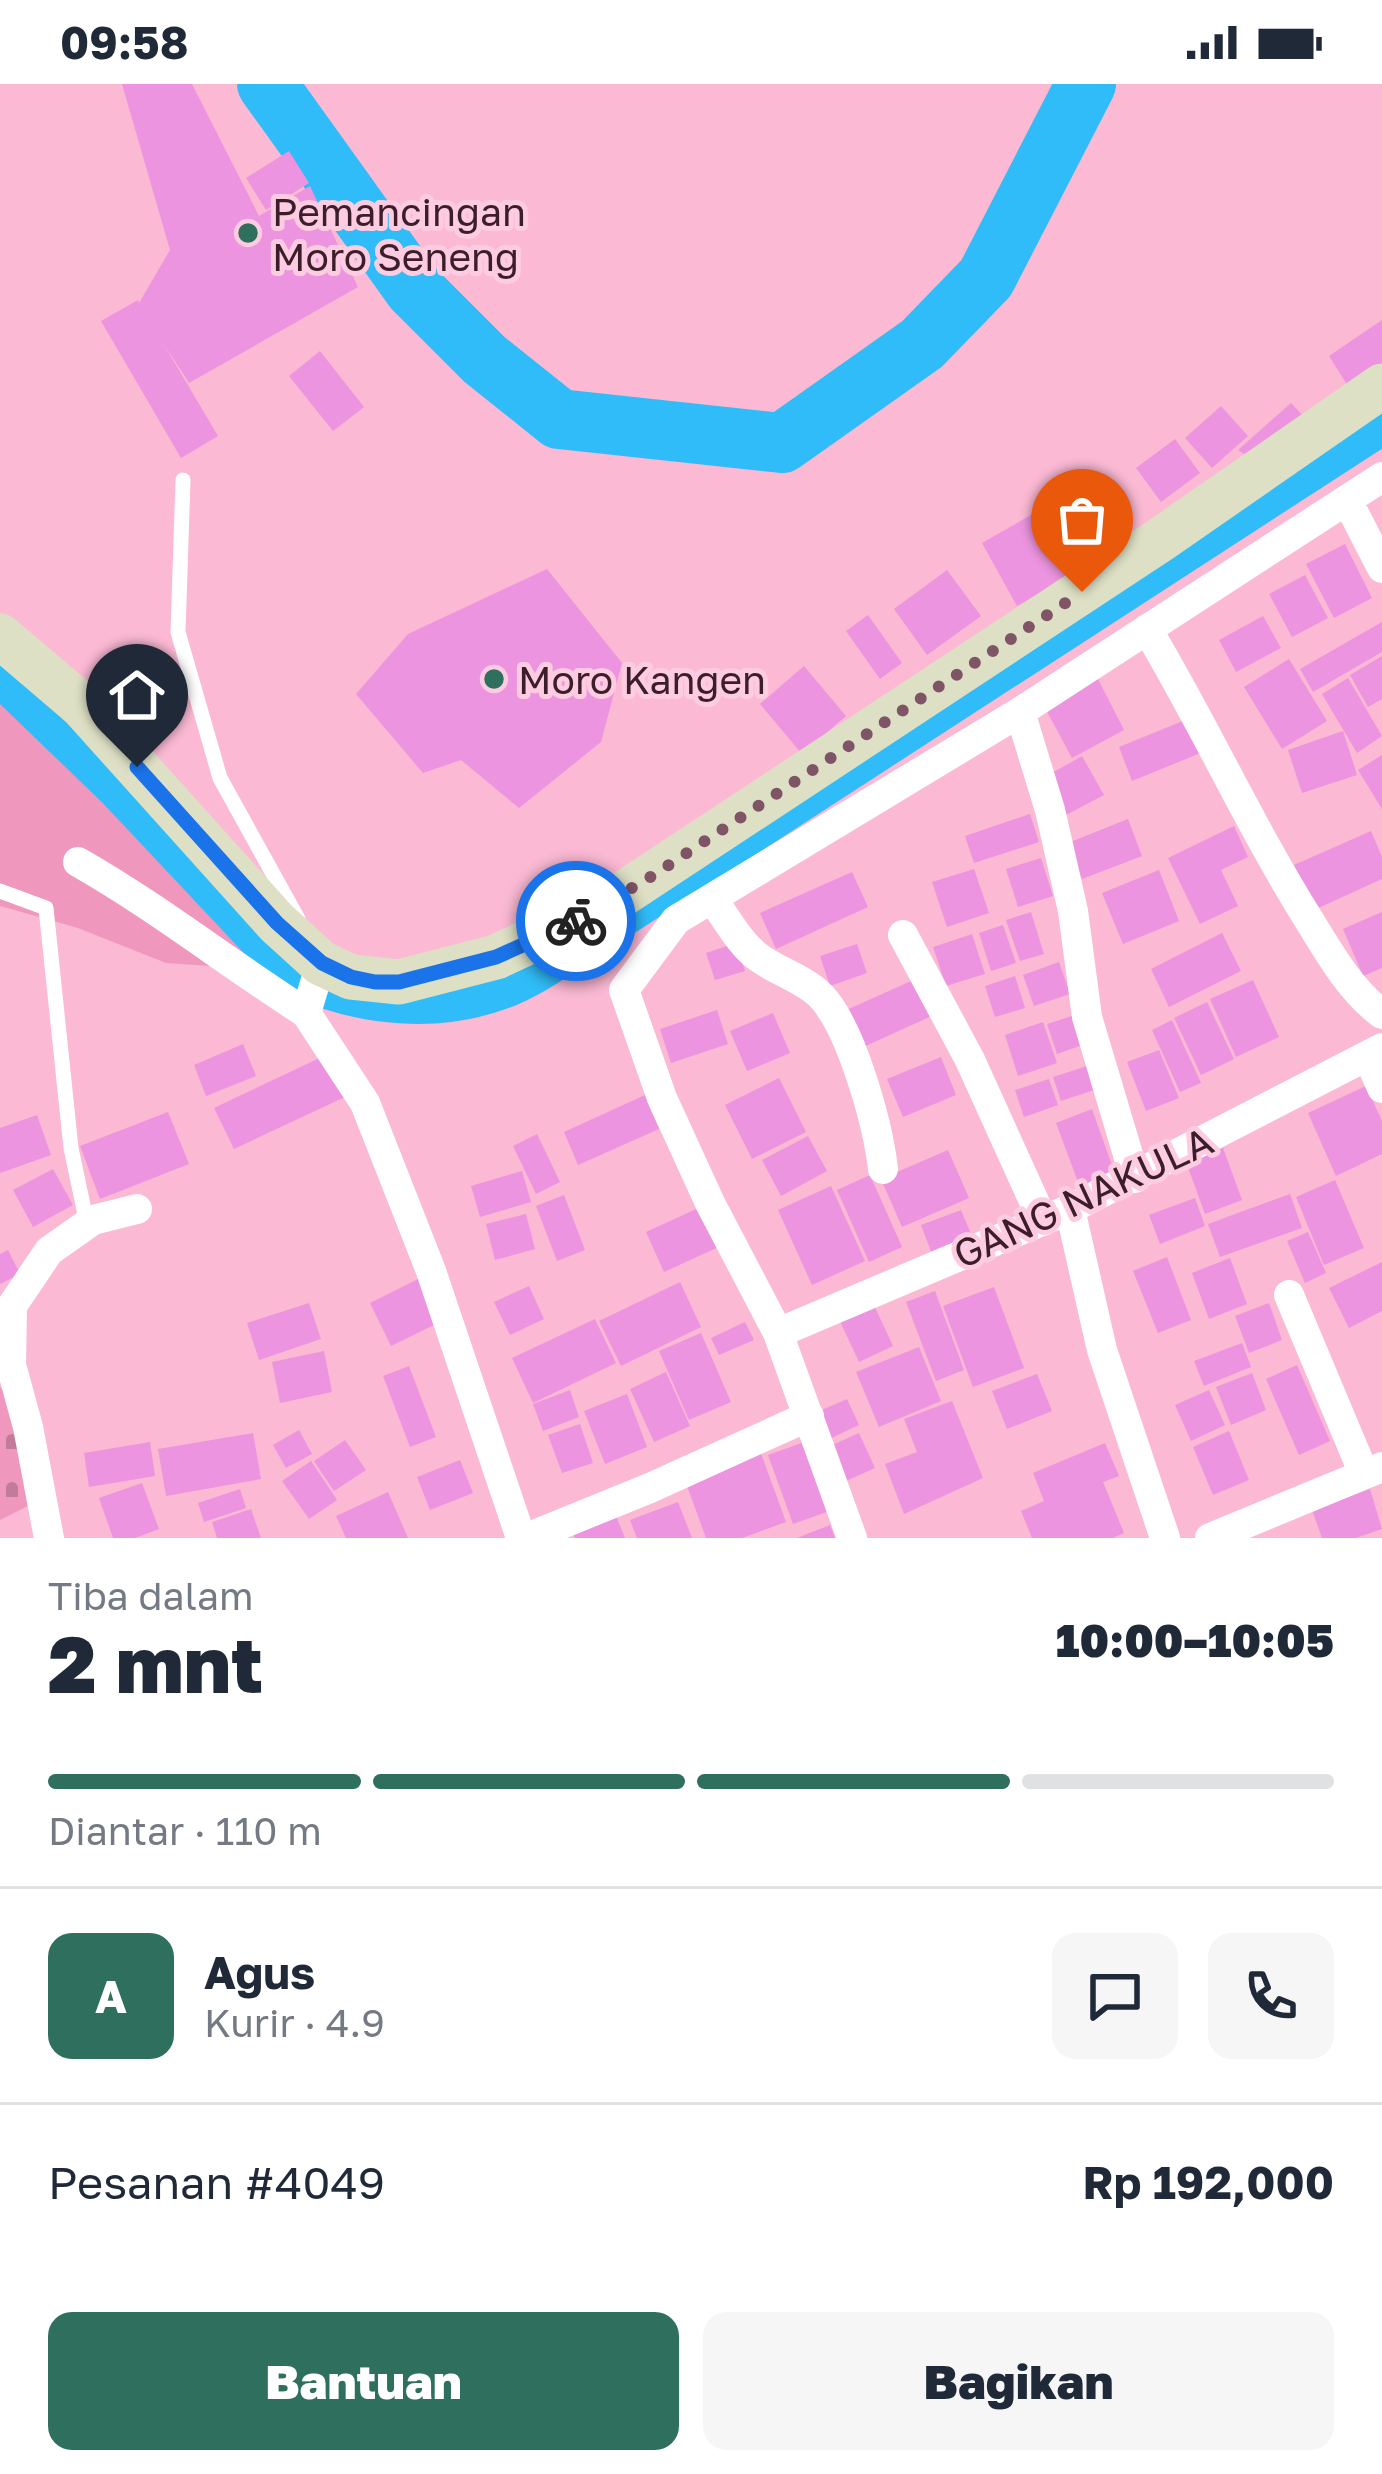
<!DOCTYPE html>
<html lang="id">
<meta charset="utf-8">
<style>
body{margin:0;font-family:"Golos Text",sans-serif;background:#f6f6f7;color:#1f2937;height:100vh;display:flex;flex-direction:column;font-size:45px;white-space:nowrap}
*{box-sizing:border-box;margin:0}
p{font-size:39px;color:#747a83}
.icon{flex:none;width:66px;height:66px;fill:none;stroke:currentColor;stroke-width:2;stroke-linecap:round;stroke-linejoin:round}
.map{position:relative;height:1454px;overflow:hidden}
.sheet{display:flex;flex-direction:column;background:#fff;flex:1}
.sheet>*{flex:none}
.pin{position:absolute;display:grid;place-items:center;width:102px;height:102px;color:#fff;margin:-123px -51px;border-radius:50% 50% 50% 0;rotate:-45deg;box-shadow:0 0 12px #0007}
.pin .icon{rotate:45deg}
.courier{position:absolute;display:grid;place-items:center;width:120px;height:120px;margin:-60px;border:9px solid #1a73e8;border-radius:50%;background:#fff;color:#222;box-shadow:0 3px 15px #0007}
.summary em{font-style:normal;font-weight:800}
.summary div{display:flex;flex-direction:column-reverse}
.summary{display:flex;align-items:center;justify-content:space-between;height:204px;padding:0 48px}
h1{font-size:78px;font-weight:800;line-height:90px}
.bar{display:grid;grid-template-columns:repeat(4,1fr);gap:18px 12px;align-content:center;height:144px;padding:0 48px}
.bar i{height:15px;border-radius:9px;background:#e0e1e3}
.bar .active{background:#2e6f5d}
.bar p{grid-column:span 4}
.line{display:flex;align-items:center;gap:30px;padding:0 48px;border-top:3px solid #e0e1e3}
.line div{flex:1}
.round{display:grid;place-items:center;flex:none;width:126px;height:126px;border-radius:24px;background:#f6f6f7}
.cta{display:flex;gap:24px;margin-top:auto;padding:24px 48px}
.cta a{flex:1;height:138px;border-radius:24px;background:#2e6f5d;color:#fff;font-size:48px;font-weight:800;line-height:138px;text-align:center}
.cta a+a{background:#f6f6f7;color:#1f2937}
.status{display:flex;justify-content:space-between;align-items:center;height:84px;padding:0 60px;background:#fff;direction:ltr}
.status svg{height:33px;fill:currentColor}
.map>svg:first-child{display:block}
.green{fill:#ef97bd}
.cemetery{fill:url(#cemetery-stones)}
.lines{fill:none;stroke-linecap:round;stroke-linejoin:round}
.canal{stroke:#30bcf8;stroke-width:33}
.river{stroke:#30bcf8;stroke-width:60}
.building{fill:#ec94df}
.lane{stroke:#fff;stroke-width:15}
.street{stroke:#fff;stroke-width:30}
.secondary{stroke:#dee0c5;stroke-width:45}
.done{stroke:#7f5466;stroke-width:12;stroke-dasharray:0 21.6}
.route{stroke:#1a73e8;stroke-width:15}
.poi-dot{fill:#2e6f5d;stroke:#fecce0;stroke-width:4.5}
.labels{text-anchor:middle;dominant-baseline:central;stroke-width:10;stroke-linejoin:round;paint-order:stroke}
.poi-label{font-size:39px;fill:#3c1d2b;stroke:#fecce0;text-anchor:start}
.street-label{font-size:39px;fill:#3c1d2b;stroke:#fecce0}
</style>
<div class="status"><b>09:58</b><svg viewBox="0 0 49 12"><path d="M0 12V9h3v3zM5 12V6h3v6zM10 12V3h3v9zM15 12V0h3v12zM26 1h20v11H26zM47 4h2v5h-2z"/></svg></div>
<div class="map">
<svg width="1382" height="1454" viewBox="0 0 1382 1454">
<defs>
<pattern id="cemetery-stones" width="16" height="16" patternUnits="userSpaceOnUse" patternTransform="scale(3)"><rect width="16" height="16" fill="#ef97bd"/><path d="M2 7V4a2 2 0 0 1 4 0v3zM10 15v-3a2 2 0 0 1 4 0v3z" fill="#c37b9a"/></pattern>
</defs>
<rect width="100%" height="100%" fill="#fbb9d4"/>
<path class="green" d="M0 607 269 886 166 879 78 844 0 822Z"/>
<path class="cemetery" d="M0 1303 13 1315 32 1420 0 1436Z"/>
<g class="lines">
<path class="canal" d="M0 597 115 708 291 895C360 926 441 935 512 905 546 890 578 865 609 846L1382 345"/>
<path class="river" d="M267 0 414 205 484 275 559 335 782 359 922 260 986 194 1086 0"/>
</g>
<path class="building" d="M122 0H192L259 132 310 102 358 203 189 299 163 259 218 352 181 374 101 237 138 216 139 219 170 166Z
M289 67 309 99 266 126 246 94Z
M1382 236V280L1348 302 1329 272Z
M320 267 364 323 333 347 289 292Z
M1291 319 1308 337 1261 381 1238 366Z
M1221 322 1248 352 1212 384 1185 354Z
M1175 355 1200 389 1161 418 1136 384Z
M1066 411 1102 474 1017 522 982 459Z
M1345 460 1372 514 1334 534 1306 480Z
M547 485 622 579 601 658 519 724 461 676 423 689 356 610 408 550Z
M947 486 981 532 927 571 894 525Z
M1305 491 1328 534 1292 553 1269 510Z
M868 531 902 579 880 595 846 547Z
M1263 532 1281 564 1236 588 1219 556Z
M1382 538V568L1313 608 1300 585Z
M1382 572V615L1368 623 1350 591Z
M1289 575 1327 637 1282 665 1244 603Z
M804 582 846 632 802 670 760 620Z
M1348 594 1382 652 1357 669 1322 610Z
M1098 595 1124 646 1072 674 1045 624Z
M1190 634 1203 668 1132 697 1119 663Z
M1343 647 1357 691 1302 709 1288 666Z
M1382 671V725L1358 686Z
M1082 672 1104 711 1066 731 1045 693Z
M1030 730 1039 758 974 779 965 752Z
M1128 735 1142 772 1082 795 1068 759Z
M1234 742 1248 773 1221 786 1238 822 1200 840 1168 774Z
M1371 747 1382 773V795L1314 826 1294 781Z
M1041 774 1053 812 1018 823 1006 785Z
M974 785 989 829 947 843 932 798Z
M1159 786 1179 837 1123 860 1102 809Z
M852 788 868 823 776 865 760 829Z
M1031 828 1044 870 1020 877 1006 836Z
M1382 828V884L1363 892 1343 845Z
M1003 841 1016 879 991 887 979 849Z
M1222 849 1241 887 1169 923 1151 885Z
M972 850 985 890 946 902 933 863Z
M736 859 745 887 715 896 706 869Z
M857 860 867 889 830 902 820 872Z
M1059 878 1070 910 1034 922 1023 891Z
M1015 892 1025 924 995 933 985 902Z
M920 893 936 930 859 965 842 928Z
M1253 896 1279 953 1236 973 1210 915Z
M1207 918 1234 975 1201 991 1174 934Z
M717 926 728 960 671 979 660 945Z
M773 929 790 969 747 987 730 947Z
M1081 929 1091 958 1057 970 1047 940Z
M1172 936 1201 999 1180 1008 1152 946Z
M1043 938 1057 979 1018 992 1005 951Z
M243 960 256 992 206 1012 194 981Z
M1159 966 1179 1014 1146 1027 1127 978Z
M328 970 347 1012 234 1065 214 1024Z
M941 973 956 1011 903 1033 887 995Z
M1090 981 1097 1005 1061 1017 1053 993Z
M779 994 806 1048 752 1075 725 1021Z
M1049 995 1058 1021 1024 1033 1015 1006Z
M1366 1002 1382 1037V1070L1336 1092 1308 1029Z
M645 1011 659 1045 578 1081 564 1048Z
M1092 1025 1119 1101 1084 1114 1056 1039Z
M168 1028 189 1080 100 1115 80 1062Z
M37 1031 51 1071 0 1089V1044Z
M537 1050 560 1098 536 1110 513 1062Z
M808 1052 827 1087 781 1112 762 1076Z
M1223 1064 1242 1116 1205 1130 1186 1078Z
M948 1066 969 1114 902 1143 881 1095Z
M53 1085 73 1121 33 1143 13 1106Z
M522 1087 531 1118 480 1133 471 1102Z
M870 1091 902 1163 869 1178 837 1106Z
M1335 1096 1364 1164 1324 1181 1296 1113Z
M831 1102 865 1177 812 1201 778 1126Z
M1290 1110 1302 1144 1220 1173 1208 1140Z
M564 1111 585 1166 557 1177 536 1122Z
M1195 1114 1205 1142 1160 1160 1149 1131Z
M705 1121 723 1161 664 1188 646 1148Z
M961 1126 973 1155 932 1170 921 1141Z
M526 1130 535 1165 495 1176 486 1140Z
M1308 1148 1326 1189 1305 1199 1287 1157Z
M8 1166 20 1190 0 1200V1170Z
M1167 1173 1191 1236 1158 1249 1133 1187Z
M1230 1174 1247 1220 1209 1235 1192 1189Z
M1382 1178V1227L1349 1244 1329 1204Z
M420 1194 442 1237 391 1262 370 1219Z
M680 1198 701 1243 621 1282 599 1237Z
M529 1202 544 1235 510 1251 494 1218Z
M994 1203 1024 1284 973 1303 943 1222Z
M935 1207 964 1286 936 1297 906 1218Z
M872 1217 893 1262 859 1278 838 1233Z
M309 1219 321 1255 259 1276 247 1239Z
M1269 1219 1282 1256 1249 1269 1235 1232Z
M595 1235 616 1279 533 1319 512 1274Z
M745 1238 754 1256 719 1271 711 1254Z
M701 1249 731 1318 689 1336 659 1267Z
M1242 1259 1251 1283 1204 1302 1194 1277Z
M919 1263 941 1317 879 1343 856 1288Z
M324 1267 332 1308 280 1319 272 1278Z
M1297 1281 1330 1357 1299 1371 1266 1295Z
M409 1282 436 1353 410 1363 383 1292Z
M666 1288 690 1342 654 1358 630 1305Z
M1252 1289 1266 1326 1231 1341 1216 1303Z
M1037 1290 1052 1327 1007 1345 992 1307Z
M570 1306 579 1333 543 1347 533 1320Z
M1209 1306 1225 1341 1191 1357 1175 1321Z
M627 1310 647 1363 605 1380 584 1327Z
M847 1315 859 1341 827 1356 815 1329Z
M952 1317 983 1394 904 1430 885 1380 917 1368 904 1335Z
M580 1340 593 1379 562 1389 548 1351Z
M299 1346 312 1370 286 1384 273 1361Z
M1229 1347 1249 1396 1213 1411 1193 1363Z
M253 1349 261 1395 166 1412 158 1365Z
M859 1349 875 1384 846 1397 830 1362Z
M345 1356 366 1386 334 1407 314 1377Z
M810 1356 835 1425 793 1440 768 1371Z
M150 1358 155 1392 89 1403 84 1369Z
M1105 1359 1119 1392 1103 1398 1124 1449 1113 1454H1032L1021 1427 1044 1417 1033 1389Z
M759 1364 786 1438 742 1454H706L683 1391Z
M460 1376 473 1409 430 1426 417 1393Z
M311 1377 337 1416 309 1435 282 1397Z
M142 1399 159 1445 135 1454H113L99 1414Z
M240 1405 246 1424 204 1438 198 1419Z
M1370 1405 1382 1445 1356 1454H1322L1312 1426Z
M388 1408 408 1454H346L336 1432Z
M678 1418 692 1454H637L630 1436Z
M251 1425 261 1454H217L212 1438Z
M614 1427 625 1454H575L572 1445Z
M830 1441 835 1454H797Z"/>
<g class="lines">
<path class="lane" d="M183 396 178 548 220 694 298 835
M0 807 46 824 71 1064 87 1140"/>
<path class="street" d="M1347 416 1382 484
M1147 545C1204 640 1250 742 1309 836 1330 870 1350 906 1382 930
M1020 628 1050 726 1073 827 1087 933 1135 1094
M78 778C157 823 229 880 306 929
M712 815C726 833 739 859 758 873 778 888 803 894 821 912 852 945 878 1041 883 1085
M903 851 970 976 1043 1137
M321 879 306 929 365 1019 431 1187 521 1454
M1368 972 1382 1004
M1070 1125 1102 1266 1165 1454
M1289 1211 1364 1390
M778 1249 1070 1125 1382 964
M49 1454 28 1343 11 1281 12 1222 49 1167 93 1136 137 1125
M527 1454 650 1404 809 1332
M852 1454 778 1249 710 1119 662 1014 624 906 676 836 1020 628 1382 393
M1210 1454 1382 1383"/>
<path class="secondary" d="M0 552 81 621 277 839 321 879 351 893 399 898 496 873 603 823 1160 456 1382 302"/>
</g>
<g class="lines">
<path class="done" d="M576 837 649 794 1082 508"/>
<path class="route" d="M137 683 277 839 322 879 351 893 375 898H399L496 873 576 837"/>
</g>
<g class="poi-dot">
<circle cx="248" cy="149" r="12"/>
<circle cx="494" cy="595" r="12"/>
</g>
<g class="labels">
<g class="poi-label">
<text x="272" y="127">Pemancingan<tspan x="272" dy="45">Moro Seneng</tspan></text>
<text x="518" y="595">Moro Kangen</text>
</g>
<g class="street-label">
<text transform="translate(1083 1113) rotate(-25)">GANG NAKULA</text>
</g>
</g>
</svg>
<div class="pin" style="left:1082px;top:508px;background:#ea580c"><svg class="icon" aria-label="bag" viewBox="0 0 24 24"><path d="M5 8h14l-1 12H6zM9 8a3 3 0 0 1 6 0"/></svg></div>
<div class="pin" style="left:137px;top:683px;background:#1f2937"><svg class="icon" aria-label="home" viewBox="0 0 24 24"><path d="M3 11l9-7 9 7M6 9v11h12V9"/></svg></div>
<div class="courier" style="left:576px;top:837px"><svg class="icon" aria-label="bike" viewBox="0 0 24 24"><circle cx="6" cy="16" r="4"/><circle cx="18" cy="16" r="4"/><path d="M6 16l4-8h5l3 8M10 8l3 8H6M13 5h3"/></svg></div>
</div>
<section class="sheet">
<div class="summary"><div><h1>2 mnt</h1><p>Tiba dalam</p></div><em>10:00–10:05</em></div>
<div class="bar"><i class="active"></i><i class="active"></i><i class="active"></i><i></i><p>Diantar · 110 m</p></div>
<div class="line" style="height:216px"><b class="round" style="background:#2e6f5d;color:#fff">A</b><div><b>Agus</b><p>Kurir · 4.9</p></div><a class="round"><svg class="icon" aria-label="chat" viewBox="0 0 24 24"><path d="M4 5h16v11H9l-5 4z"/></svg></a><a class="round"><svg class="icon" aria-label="phone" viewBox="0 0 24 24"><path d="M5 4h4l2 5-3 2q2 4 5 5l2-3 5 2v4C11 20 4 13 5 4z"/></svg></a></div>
<div class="line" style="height:156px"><div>Pesanan #4049</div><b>Rp 192,000</b></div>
<div class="cta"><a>Bantuan</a><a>Bagikan</a></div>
</section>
